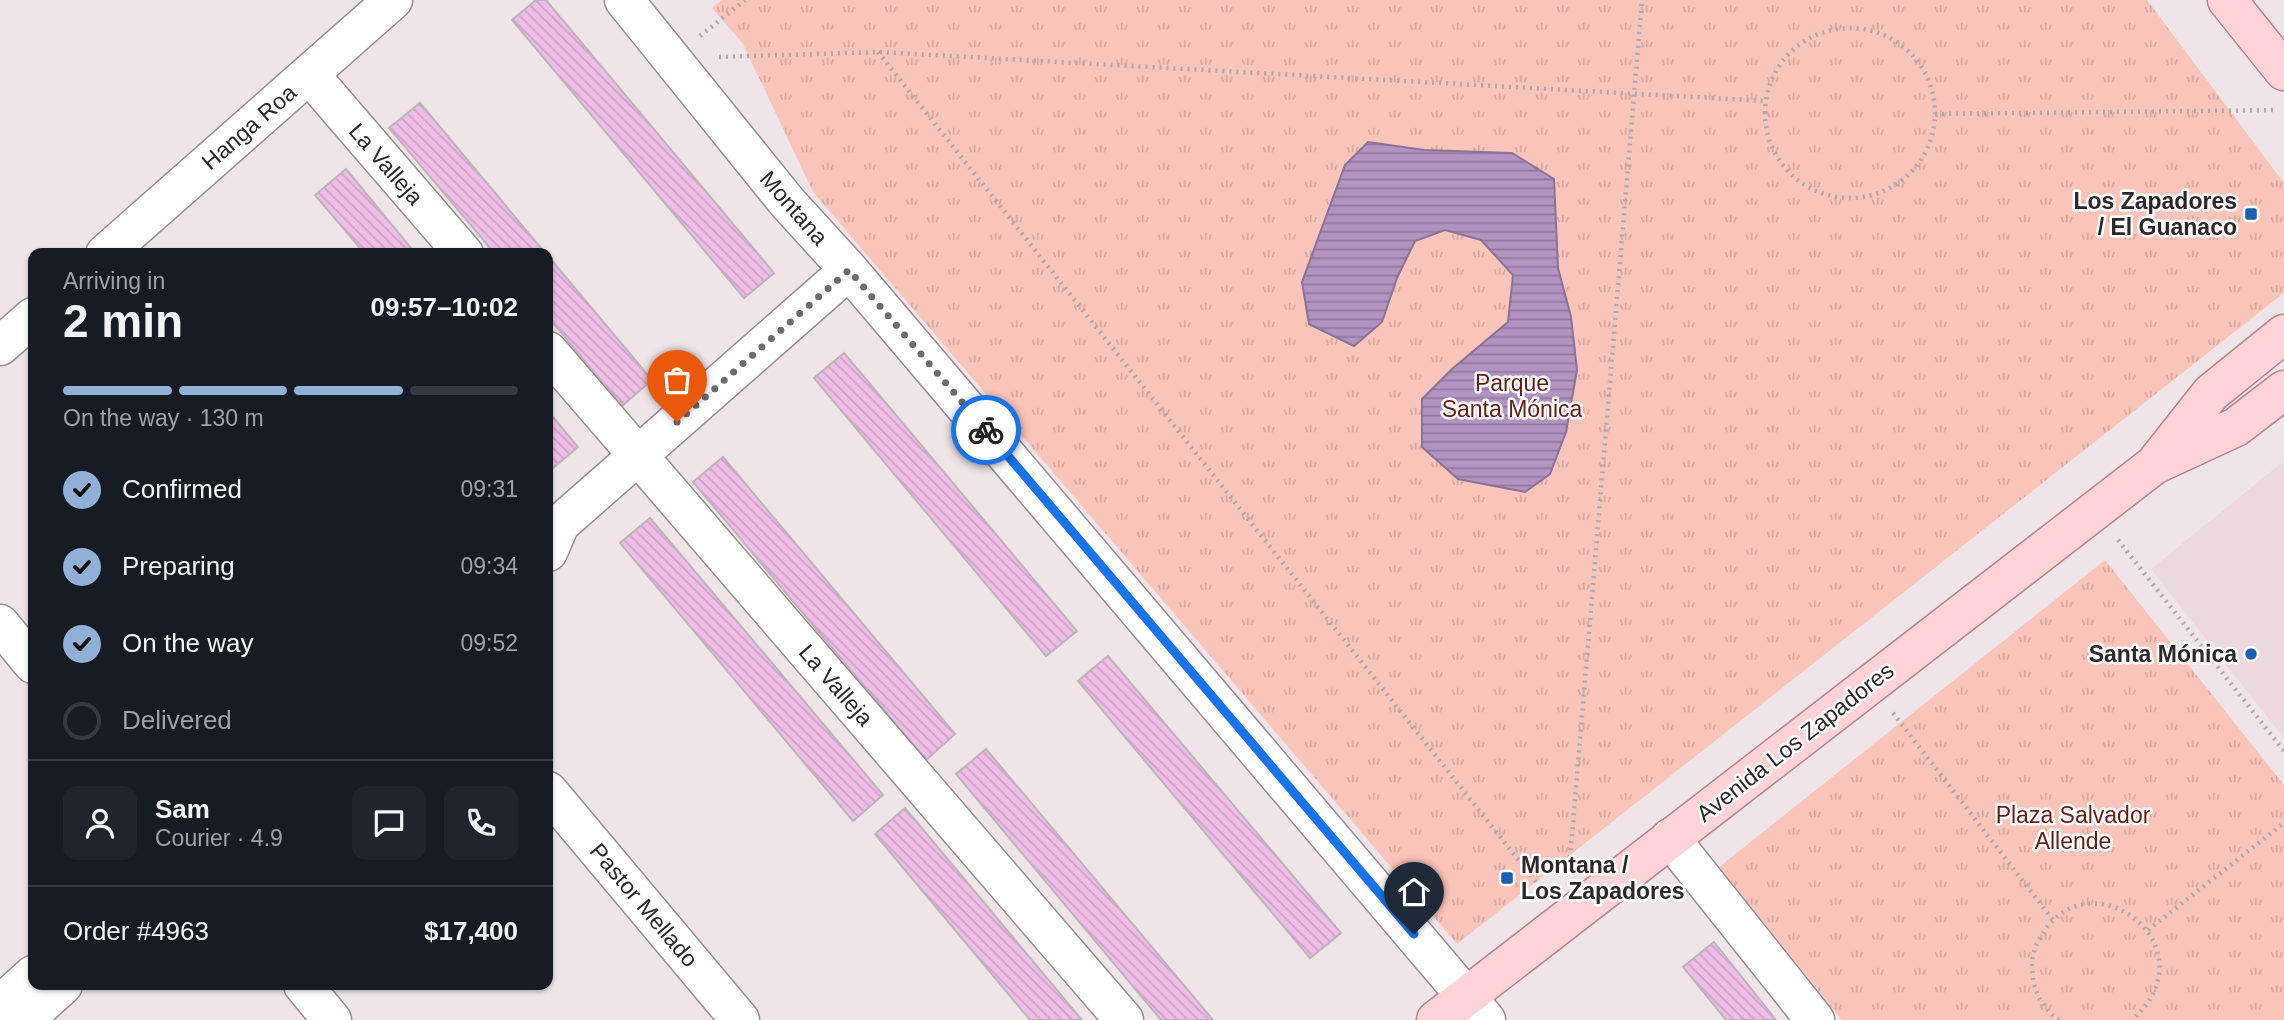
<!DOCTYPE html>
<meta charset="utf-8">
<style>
body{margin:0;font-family:Helvetica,sans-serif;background:#20242c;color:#f1f3f6;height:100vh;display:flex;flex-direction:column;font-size:26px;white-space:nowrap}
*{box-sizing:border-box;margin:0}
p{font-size:23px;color:#9ea1a6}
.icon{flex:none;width:38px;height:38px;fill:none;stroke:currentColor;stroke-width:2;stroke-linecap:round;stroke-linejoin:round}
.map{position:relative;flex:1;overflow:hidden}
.side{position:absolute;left:28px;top:248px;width:525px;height:742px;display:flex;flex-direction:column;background:#171b24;border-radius:14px;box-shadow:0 2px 5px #0004}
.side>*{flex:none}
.pin{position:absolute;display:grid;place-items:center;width:60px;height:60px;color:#fff;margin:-72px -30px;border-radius:50% 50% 50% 0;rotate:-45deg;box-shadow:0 0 7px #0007}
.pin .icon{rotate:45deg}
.courier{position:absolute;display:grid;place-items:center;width:70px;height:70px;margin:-35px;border:5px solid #1a73e8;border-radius:50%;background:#fff;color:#222;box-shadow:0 2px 9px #0007}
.overview em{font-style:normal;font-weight:700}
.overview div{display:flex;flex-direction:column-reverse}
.overview{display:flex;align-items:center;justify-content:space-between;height:119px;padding:0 35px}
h1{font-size:46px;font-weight:700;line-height:52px}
.bar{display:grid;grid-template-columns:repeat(4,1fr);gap:10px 7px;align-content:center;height:84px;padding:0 35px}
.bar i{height:9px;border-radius:5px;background:#363941}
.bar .current{background:#92b0d6}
.bar p{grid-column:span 4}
.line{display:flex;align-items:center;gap:18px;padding:0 35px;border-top:2px solid #363941}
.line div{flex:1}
.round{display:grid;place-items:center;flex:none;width:74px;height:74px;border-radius:14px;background:#20242c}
ol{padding:0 35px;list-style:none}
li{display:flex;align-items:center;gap:21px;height:77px}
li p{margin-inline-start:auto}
li .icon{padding:7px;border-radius:50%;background:#92b0d6;color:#111;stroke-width:4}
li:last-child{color:#9ea1a6}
li i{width:38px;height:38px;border:4px solid #363941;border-radius:50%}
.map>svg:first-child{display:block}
.built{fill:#ecd9e0}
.park{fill:url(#park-tufts)}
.water{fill:url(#water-rules);stroke:#8a7394;stroke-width:2}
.building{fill:url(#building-back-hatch);stroke:#bcb4ba;stroke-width:2}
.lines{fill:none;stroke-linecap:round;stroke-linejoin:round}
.minor-casing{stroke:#978d91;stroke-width:41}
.major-casing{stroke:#b5848a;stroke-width:41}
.path{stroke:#afa7aa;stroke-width:4.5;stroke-dasharray:2 5;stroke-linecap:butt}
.minor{stroke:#fff;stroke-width:38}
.major{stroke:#ffd3d7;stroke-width:38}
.done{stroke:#706a6d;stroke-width:7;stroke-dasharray:0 12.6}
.route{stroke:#1a73e8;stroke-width:9}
.poi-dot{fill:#1d5fb0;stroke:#fff;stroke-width:2.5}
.labels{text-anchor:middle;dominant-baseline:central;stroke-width:5;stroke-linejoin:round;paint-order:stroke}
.street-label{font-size:23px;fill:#2c282a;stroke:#fff}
.poi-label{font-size:23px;font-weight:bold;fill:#2c282a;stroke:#fff;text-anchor:end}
.park-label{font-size:23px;fill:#661d13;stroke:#fff}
</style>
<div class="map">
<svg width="2284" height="1020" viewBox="0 0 2284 1020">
<defs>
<pattern id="park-tufts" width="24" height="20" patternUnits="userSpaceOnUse" patternTransform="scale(1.75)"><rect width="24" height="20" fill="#f9c4b9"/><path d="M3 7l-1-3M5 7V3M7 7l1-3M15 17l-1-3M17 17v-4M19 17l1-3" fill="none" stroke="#d6a89f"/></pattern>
<pattern id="water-rules" width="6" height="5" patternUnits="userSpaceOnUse" patternTransform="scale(1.75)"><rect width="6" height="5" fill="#b293c2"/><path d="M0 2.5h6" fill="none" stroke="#91789e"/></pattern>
<pattern id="building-back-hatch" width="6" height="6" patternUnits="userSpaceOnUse" patternTransform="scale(1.75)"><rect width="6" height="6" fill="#efbde5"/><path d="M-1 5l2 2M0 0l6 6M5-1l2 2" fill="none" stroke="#cda2c5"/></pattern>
</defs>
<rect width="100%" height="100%" fill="#efe5e9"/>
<path class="built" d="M2284 461V738L2151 569Z"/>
<path class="park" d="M722 0H2147L2284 183V293L1457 944 813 192 743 44 712 8Z
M2105 560 2284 785V1020H1842L1719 867Z"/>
<path class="water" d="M1368 142 1424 150 1512 153 1554 179 1558 268 1571 317 1577 370 1566 432 1550 474 1525 492 1458 479 1422 447V399L1452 369 1508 322 1513 275 1481 240 1445 230 1415 241 1397 278 1382 322 1354 346 1309 324 1302 282 1345 165Z"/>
<path class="building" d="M536 0H546L774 273 744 298 512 20Z
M420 103 546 254H495L389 128Z
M346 169 416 254H365L315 195Z
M548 256 652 380 622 406 548 317Z
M844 353 1077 631 1046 656 814 378Z
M548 411 578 447 548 472Z
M723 457 955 734 926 760 693 482Z
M650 518 883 795 853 821 620 543Z
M1108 656 1341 933 1310 958 1078 681Z
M986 749 1213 1020H1161L956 774Z
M905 808 1082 1020H1030L875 834Z
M1714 942 1776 1020H1726L1683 967Z"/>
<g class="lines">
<g class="minor-casing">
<path id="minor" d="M624 0 787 202 849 270 1486 1020
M309 74 464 254
M105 254 393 0
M0 346 33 317
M548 351 1124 1020
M548 552 560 524 849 270
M0 624 33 664
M548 791 740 1020
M1670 838 1815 1020
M303 985 332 1020
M0 1005 33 975
M24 1020 63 985"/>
</g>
<g class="major-casing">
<path id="major" d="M2227 0 2284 71
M2158 460 2211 393 2284 334
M1436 1020 2154 465 2236 427 2284 390"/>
</g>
<path class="path" d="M1765 113a85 85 0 1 1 170 0a85 85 0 1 1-170 0Z
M700 36 745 0
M878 52 1543 891
M719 57 878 52 1766 101
M1935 114 2277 110
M2118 540 2284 751
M1893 713 2053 920
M1569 871 1642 0
M2148 930 2284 823
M2059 1020C2040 1008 2032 987 2032 965 2032 950 2039 938 2048 926 2100 861 2211 950 2132 1020"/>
<use href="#minor" class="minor"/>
<use href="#major" class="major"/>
</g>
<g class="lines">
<path class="done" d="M677 422 849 270 986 430"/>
<path class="route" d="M986 430 1414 934"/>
</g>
<g class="poi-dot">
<rect x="2244" y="207" width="14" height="14" rx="3.5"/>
<circle cx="2251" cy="654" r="7"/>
<rect x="1500" y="871" width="14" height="14" rx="3.5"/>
</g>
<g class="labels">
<g class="street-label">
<text transform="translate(249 127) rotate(-41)">Hanga Roa</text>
<text transform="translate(386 164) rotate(49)">La Valleja</text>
<text transform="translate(794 208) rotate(49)">Montana</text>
<text transform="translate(836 685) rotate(49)">La Valleja</text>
<text transform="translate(1795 742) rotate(-38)">Avenida Los Zapadores</text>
<text transform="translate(644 905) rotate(50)">Pastor Mellado</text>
</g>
<g class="poi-label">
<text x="2237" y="201">Los Zapadores<tspan x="2237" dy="26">/ El Guanaco</tspan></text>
<text x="2237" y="654">Santa Mónica</text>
<text x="1521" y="865" text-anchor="start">Montana /<tspan x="1521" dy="26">Los Zapadores</tspan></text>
</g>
<g class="park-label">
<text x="1512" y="383">Parque<tspan x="1512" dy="26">Santa Mónica</tspan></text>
<text x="2073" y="815">Plaza Salvador<tspan x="2073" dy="26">Allende</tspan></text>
</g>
</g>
</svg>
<div class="pin" style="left:677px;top:422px;background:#ea580c"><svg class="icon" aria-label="bag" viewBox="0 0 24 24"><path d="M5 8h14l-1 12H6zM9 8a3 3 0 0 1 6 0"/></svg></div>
<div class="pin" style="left:1414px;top:934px;background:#1f2937"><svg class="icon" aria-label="home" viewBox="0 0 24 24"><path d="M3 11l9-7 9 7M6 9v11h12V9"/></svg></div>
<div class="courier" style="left:986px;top:430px"><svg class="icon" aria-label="bike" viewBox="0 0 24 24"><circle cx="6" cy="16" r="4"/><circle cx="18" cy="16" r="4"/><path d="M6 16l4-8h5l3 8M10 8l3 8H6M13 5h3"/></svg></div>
<section class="side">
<div class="overview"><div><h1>2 min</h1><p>Arriving in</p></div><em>09:57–10:02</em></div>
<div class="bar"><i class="current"></i><i class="current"></i><i class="current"></i><i></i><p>On the way · 130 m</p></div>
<ol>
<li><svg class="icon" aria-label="check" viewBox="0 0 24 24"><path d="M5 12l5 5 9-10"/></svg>Confirmed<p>09:31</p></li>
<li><svg class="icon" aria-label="check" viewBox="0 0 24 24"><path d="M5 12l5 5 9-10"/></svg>Preparing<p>09:34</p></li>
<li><svg class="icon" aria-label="check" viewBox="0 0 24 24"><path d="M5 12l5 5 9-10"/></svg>On the way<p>09:52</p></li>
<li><i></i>Delivered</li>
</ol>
<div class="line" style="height:126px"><a class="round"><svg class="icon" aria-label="person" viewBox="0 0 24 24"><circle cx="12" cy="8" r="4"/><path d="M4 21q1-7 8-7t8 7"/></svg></a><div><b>Sam</b><p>Courier · 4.9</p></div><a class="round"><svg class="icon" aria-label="chat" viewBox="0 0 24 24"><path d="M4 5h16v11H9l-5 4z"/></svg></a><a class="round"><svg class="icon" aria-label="phone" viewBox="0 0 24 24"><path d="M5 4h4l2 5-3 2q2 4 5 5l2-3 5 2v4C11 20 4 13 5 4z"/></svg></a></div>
<div class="line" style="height:91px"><div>Order #4963</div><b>$17,400</b></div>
</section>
</div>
